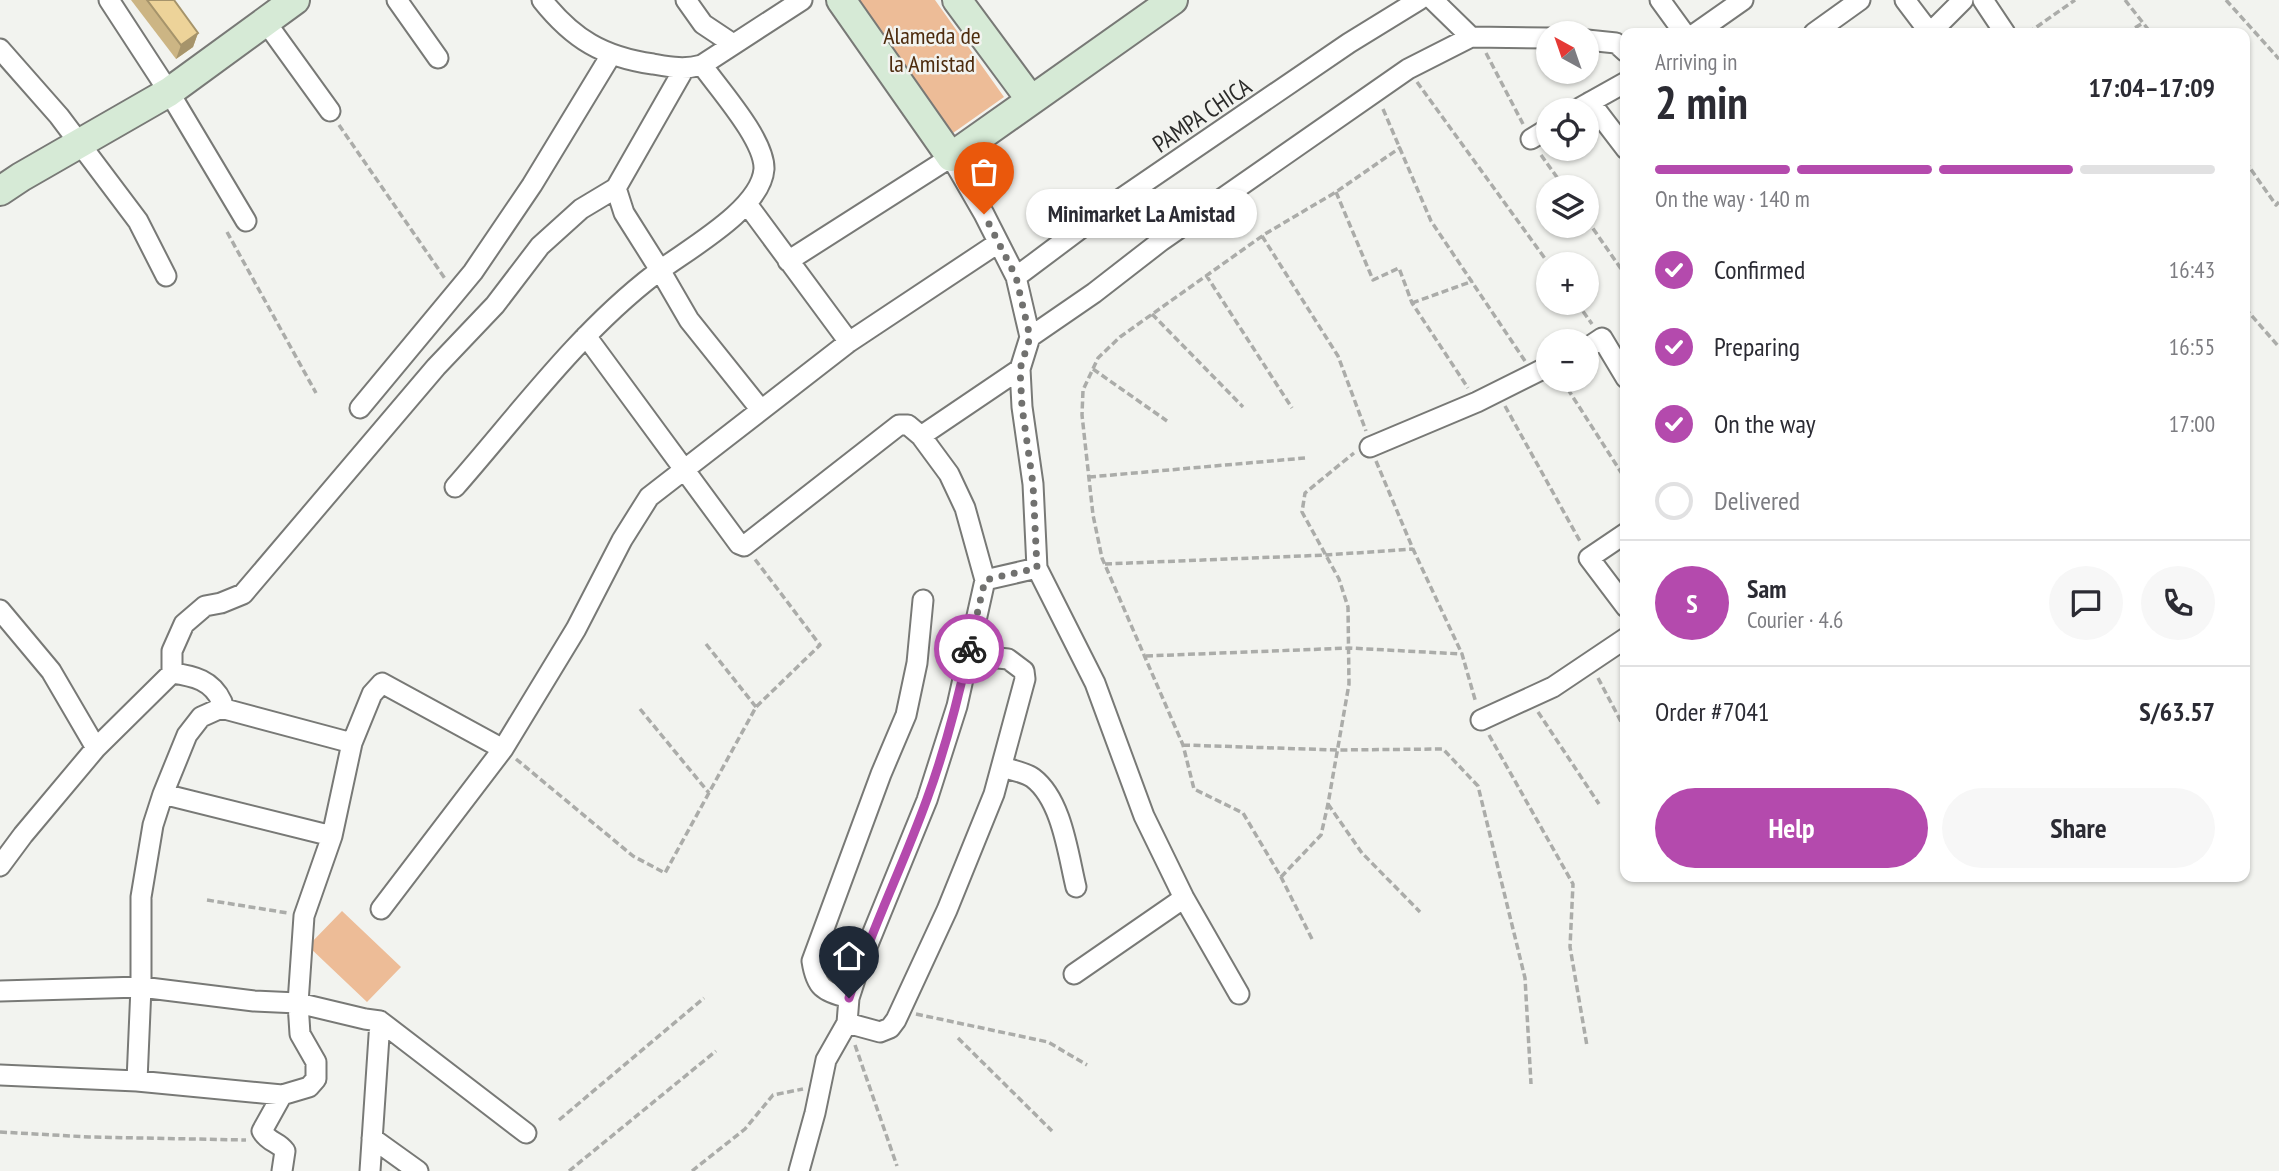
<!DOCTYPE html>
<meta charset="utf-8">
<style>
body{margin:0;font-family:"PT Sans Narrow",sans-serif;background:#f7f7f7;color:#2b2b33;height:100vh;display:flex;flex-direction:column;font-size:26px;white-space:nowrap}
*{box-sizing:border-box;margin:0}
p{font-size:23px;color:#7c7c81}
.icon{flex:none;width:38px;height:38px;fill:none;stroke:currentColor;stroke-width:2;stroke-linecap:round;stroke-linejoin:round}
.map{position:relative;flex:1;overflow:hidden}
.details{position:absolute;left:1620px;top:28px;width:630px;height:854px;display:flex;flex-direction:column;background:#fff;border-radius:14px;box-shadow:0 2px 5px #0004}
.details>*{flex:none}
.needle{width:46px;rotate:320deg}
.tools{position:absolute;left:1536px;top:21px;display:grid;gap:14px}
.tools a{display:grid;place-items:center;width:63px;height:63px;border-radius:50%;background:#fff;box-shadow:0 2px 5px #0004;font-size:35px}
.pin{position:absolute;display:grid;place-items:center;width:60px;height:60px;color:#fff;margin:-72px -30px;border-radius:50% 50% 50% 0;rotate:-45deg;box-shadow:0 0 7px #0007}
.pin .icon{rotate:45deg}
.courier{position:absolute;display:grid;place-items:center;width:70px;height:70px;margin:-35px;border:5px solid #b44aad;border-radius:50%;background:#fff;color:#222;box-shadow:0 2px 9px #0007}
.bubble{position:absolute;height:49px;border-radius:24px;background:#fff;box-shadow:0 2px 5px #0004;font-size:23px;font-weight:600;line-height:49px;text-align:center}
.summary em{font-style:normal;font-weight:600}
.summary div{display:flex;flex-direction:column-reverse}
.summary{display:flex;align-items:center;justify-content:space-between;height:119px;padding:0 35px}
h1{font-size:46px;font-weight:600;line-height:52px}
.bar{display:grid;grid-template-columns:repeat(4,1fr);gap:10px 7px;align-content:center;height:84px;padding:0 35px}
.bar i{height:9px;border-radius:5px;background:#e1e1e2}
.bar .active{background:#b44aad}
.bar p{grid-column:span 4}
.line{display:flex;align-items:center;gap:18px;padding:0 35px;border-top:2px solid #e1e1e2}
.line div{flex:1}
.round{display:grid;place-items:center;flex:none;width:74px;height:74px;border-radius:37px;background:#f7f7f7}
ol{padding:0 35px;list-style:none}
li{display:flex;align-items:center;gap:21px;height:77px}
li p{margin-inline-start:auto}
li .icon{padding:7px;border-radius:50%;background:#b44aad;color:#fff;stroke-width:4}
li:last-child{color:#7c7c81}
li i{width:38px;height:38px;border:4px solid #e1e1e2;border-radius:50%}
.action{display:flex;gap:14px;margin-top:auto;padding:14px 35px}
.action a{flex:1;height:80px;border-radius:42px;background:#b44aad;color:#fff;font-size:28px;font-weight:600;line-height:80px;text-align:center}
.action a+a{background:#f7f7f7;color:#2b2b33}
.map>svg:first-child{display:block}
.green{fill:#edbc97}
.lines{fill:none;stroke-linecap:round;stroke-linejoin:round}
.street-casing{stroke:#787976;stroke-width:23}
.secondary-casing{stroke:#787976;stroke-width:32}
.path{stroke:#abaca9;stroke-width:3.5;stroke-dasharray:7 3.5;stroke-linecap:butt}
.street{stroke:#fff;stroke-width:19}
.secondary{stroke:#d6ead6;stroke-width:28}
.wall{fill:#ccb584}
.shaded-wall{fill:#a6946b}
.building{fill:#edd399;stroke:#a6946b;stroke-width:2}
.done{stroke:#71716f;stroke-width:7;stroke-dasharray:0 12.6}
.route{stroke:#b44aad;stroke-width:9}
.labels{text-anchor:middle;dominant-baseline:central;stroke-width:5;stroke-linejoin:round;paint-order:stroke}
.park-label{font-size:24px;fill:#4d2b0d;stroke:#f2f3ef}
.street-label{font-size:24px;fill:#2b2b2a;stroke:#f2f3ef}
</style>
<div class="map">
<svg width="2279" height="1171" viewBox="0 0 2279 1171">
<rect width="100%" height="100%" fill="#f2f3ef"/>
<path class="green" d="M859 0H935L1004 97 953 133Z
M342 911 401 967 367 1002 308 946Z"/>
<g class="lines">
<g class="street-casing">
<path id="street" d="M109 0 169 92 246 221
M397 0 438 58
M542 0C573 39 603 57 653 64 670 67 684 70 702 65L802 0
M686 0 703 24 733 44
M1433 0 1471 37
M1660 0 1684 33
M1905 0 1930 33
M1983 0 2005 33
M265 21 330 111
M1696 33 1743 0
M1814 33 1860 0
M1930 33 1963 0
M1587 40 1616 43 1626 52
M0 49 59 116 138 221 166 276
M1590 102 1626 149
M1576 110 1626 82
M1531 139 1549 128
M616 188 624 213 660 270 689 320 761 410
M747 204 849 342
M788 261 951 157 984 214 1016 277 1030 337 1020 369 1022 407 1033 484 1037 568 1095 683 1144 816 1184 898 1239 994
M1016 277 1116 202 1349 43 1419 0
M586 336 739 544 744 546 899 425H908L921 436 949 474 965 508 985 580 957 706 927 800 860 964 849 998 847 1023 826 1060 815 1113 799 1171
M1030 337 1094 293 1161 241 1408 69 1471 37 1549 38
M1587 348 1602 338 1626 378
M360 408 473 272 532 185 611 55
M921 436 1020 369
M1370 447 1477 402 1549 366
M455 487C519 414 578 333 655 274 686 250 761 210 764 169 765 140 719 89 702 65
M1626 533 1589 558 1626 607
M985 580 1037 568
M0 610 51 671 96 748
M172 673V651L184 624 205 606 221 603 243 594 436 367 495 305 540 246 581 209 616 188 684 69
M1481 720 1553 687 1626 638
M1002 767C1011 770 1025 772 1033 778 1062 800 1068 854 1076 887
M163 794 332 836
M0 866 23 835 96 748 172 673C194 676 212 680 222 702L221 708
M381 909 503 749 576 629 622 540 649 497 849 342 998 243
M1074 974 1184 898
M0 991 141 987 254 1001 298 1003 365 1019 380 1021 370 1171
M849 998C823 992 816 987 812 961L881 774 906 715 917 663 923 600
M380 1021 526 1133
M847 1023 880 1032 890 1028 896 1020 947 910 994 794 1025 679 1024 671 1008 659 968 655
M0 1075 137 1081 282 1095
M137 1081 141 987V897L153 825 163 794 187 735 201 717 221 708 352 743
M372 1138 418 1171
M282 1171 285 1151C278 1141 269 1143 262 1131L282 1095 309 1087 316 1079V1062L300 1034 298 1003 304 916 332 836 352 743 372 694 382 683 503 749"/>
</g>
<g class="secondary-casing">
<path id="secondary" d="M841 0 951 157 1173 0
M957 0 1031 100
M0 191 21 177 169 92 295 0"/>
</g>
<path class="path" d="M2125 0 2151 33
M2226 0 2279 59
M2028 33 2075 0
M2126 33 2143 23
M1486 53 1523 124
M1417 82 1549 264
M1383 109 1431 221 1525 361
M339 125 446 280
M1541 155 1564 187
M2245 161 2276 205 2279 202
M1336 192 1373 280 1399 268 1412 303 1468 388
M1587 220 1626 276
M227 232 316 393
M1262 236 1338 356 1366 431
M1206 275 1292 408
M1412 303 1473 281
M1577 303 1592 324
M2245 308 2279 347
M1152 314 1243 407
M1093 369 1167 421
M1562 380 1626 480
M1505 406 1581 543
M1376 461 1413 549 1462 654 1476 703
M1089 477 1305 458
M1105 564 1326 555 1413 549
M706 644 756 707
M1146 656 1349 648 1462 654
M1598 678 1626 731
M640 709 709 793
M1538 712 1599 804
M1489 735 1573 884 1570 947 1587 1046
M1183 745 1337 750 1443 749 1478 786 1525 978 1531 1084
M516 759 633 856 665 873 756 707 820 645 754 558
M1328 804 1362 853 1420 912
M1281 877 1321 835 1328 804 1349 684 1348 607 1339 579 1302 512 1305 493 1354 453
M207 900 288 913
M1312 939 1281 877 1243 813 1194 789 1183 745 1102 558 1093 515 1082 415 1083 390 1098 358 1120 337 1265 234 1336 192 1401 147
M916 1014 1048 1042 1087 1065
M958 1038 1052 1131
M855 1045 897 1166
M559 1120 704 998
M0 1132 89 1137 246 1140
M569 1171 716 1051
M692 1171 745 1129 773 1095 803 1089"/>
<use href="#street" class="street"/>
<use href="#secondary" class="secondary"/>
</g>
<path class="wall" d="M131 0H174L198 33 193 47 176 59Z"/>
<path class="shaded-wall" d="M198 33 193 47 176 59 181 45Z"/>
<path class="building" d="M147 0H174L198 33 181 45Z"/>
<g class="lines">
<path class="done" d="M969 649 985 580 1037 568 1033 484 1022 407 1020 369 1030 337 1016 277 984 214"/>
<path class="route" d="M849 998C871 930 903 866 927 799 945 750 958 700 969 649"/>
</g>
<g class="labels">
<g class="park-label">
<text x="932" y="35">Alameda de<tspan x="932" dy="28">la Amistad</tspan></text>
</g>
<g class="street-label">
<text transform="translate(1202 115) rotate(-34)">PAMPA CHICA</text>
</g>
</g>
</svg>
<div class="tools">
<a><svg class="needle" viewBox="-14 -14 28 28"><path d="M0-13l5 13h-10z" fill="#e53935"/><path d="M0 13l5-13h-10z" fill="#7c7c81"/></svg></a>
<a><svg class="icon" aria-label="locate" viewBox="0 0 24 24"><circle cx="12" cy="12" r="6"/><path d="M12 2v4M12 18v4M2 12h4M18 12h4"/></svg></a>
<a><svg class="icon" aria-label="layers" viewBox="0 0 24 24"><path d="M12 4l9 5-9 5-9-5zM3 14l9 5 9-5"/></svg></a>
<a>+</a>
<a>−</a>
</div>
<div class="pin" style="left:984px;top:214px;background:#ea580c"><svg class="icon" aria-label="bag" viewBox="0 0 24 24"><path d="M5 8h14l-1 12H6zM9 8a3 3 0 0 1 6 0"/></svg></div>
<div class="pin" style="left:849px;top:998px;background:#1f2937"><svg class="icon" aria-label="home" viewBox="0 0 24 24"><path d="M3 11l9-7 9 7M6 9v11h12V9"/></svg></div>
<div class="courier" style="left:969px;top:649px"><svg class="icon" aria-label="bike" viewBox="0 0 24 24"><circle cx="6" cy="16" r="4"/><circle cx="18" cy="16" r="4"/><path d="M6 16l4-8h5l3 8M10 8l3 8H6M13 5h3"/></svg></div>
<div class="bubble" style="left:1026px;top:189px;width:231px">Minimarket La Amistad</div>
<section class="details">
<div class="summary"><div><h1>2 min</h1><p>Arriving in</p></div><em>17:04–17:09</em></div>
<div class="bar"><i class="active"></i><i class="active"></i><i class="active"></i><i></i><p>On the way · 140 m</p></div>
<ol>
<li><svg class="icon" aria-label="check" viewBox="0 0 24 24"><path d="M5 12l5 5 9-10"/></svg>Confirmed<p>16:43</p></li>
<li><svg class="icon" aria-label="check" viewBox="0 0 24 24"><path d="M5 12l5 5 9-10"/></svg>Preparing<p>16:55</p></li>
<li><svg class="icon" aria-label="check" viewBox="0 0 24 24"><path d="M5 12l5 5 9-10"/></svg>On the way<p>17:00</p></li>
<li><i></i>Delivered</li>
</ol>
<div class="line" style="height:126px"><b class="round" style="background:#b44aad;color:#fff">S</b><div><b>Sam</b><p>Courier · 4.6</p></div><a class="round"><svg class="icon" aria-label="chat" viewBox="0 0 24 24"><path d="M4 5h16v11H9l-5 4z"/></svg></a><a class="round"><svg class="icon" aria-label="phone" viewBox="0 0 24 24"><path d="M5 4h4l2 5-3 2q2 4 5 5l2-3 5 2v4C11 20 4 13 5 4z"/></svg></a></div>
<div class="line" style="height:91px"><div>Order #7041</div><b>S/63.57</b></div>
<div class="action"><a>Help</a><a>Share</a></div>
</section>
</div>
